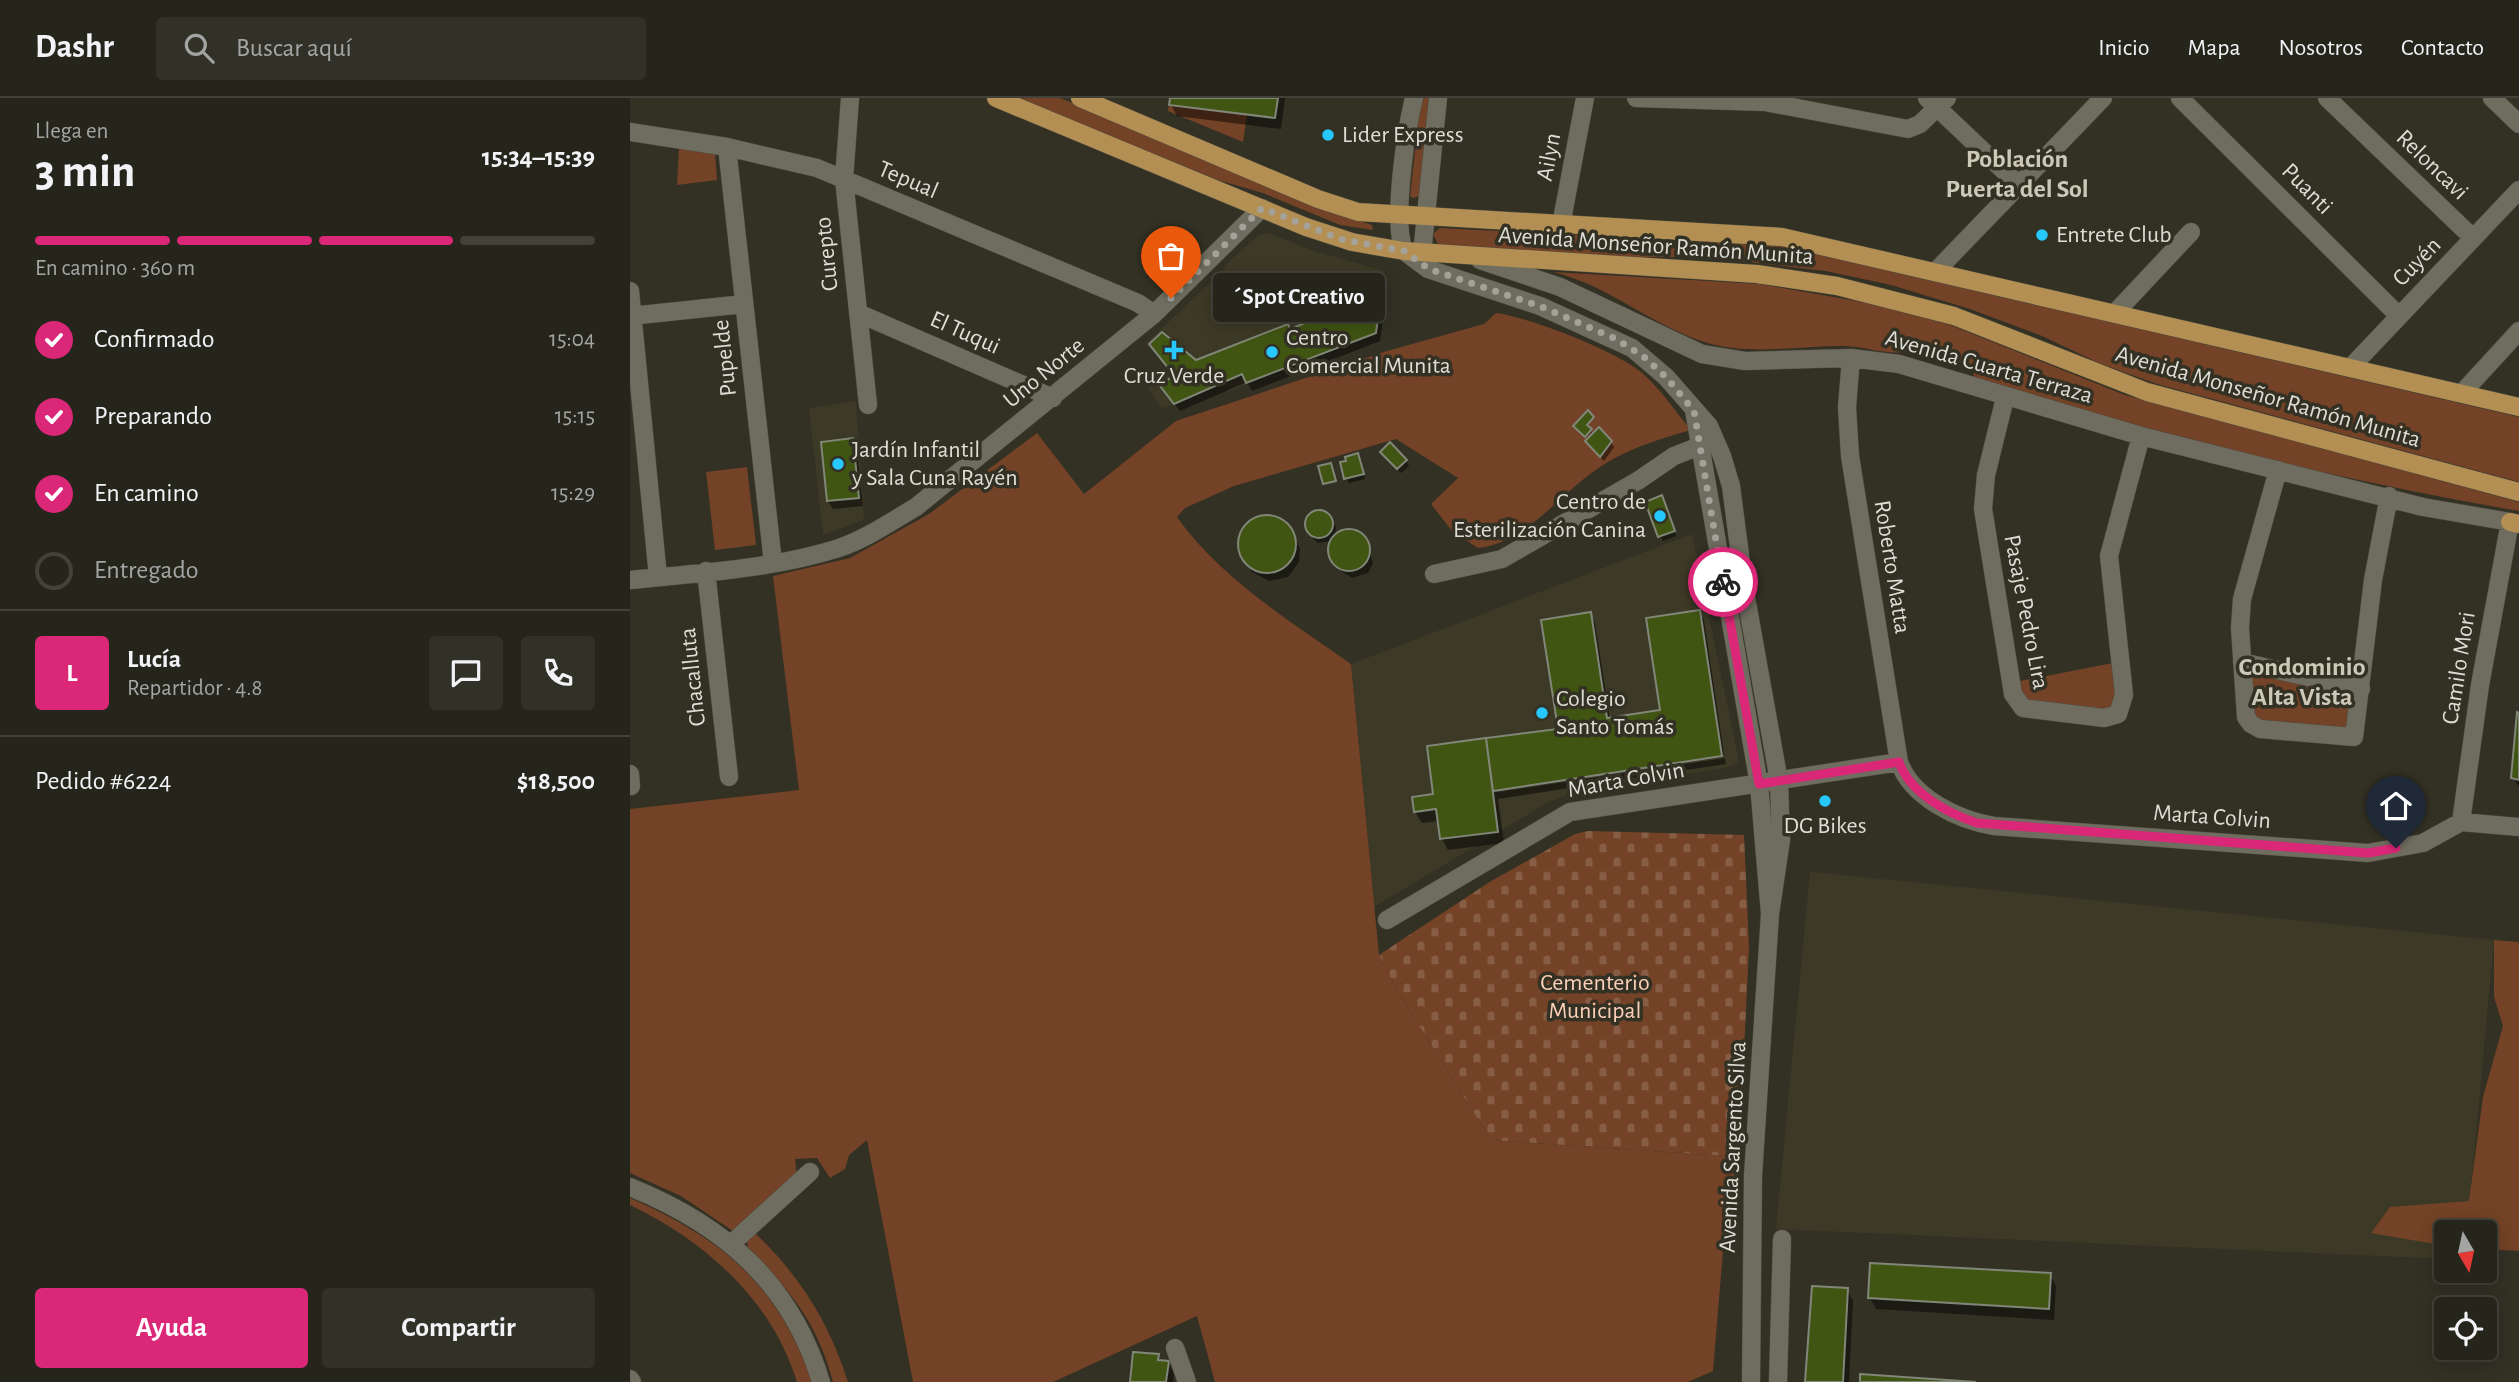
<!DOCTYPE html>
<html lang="es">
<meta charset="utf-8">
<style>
body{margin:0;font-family:"Alegreya Sans",sans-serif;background:#323128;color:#f1f3f6;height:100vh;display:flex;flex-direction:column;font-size:26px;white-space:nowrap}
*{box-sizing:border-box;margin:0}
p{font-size:23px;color:#a4a5a3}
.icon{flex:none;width:38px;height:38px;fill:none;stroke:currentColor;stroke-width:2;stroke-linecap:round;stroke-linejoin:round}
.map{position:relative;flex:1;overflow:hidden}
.drawer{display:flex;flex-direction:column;background:#26251b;width:630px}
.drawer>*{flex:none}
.needle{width:46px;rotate:171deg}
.tools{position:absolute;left:1804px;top:1122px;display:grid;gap:14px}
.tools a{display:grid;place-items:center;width:63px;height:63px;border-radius:7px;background:#26251b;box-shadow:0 4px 18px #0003,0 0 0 2px #42423a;font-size:35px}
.pin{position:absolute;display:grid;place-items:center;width:60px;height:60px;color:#fff;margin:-72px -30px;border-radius:50% 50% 50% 0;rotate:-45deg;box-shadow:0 0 7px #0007}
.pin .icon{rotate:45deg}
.courier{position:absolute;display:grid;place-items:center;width:70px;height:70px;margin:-35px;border:5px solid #db2777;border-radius:50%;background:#fff;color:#222;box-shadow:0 2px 9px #0007}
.bubble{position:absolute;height:49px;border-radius:7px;background:#26251b;box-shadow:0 4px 18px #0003,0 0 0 2px #42423a;font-size:23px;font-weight:700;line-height:49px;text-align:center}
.summary em{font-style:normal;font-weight:700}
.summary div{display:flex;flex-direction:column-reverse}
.summary{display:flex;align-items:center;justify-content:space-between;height:119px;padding:0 35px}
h1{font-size:46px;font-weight:700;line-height:52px}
.bar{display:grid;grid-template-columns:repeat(4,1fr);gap:10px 7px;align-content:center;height:84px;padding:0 35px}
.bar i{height:9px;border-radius:5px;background:#42423a}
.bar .on{background:#db2777}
.bar p{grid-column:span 4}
.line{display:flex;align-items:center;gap:18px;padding:0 35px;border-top:2px solid #42423a}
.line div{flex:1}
.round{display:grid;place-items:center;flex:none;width:74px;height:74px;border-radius:7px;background:#323128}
ol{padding:0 35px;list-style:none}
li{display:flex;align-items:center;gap:21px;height:77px}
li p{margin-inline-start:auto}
li .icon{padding:7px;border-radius:50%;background:#db2777;color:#fff;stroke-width:4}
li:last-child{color:#a4a5a3}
li i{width:38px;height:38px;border:4px solid #42423a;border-radius:50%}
.cta{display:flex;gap:14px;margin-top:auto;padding:14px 35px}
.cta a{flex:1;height:80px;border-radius:7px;background:#db2777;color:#fff;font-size:28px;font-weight:700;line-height:80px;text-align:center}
.cta a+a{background:#323128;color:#f1f3f6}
header{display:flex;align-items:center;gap:42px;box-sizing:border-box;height:98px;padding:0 35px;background:#26251b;border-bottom:2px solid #42423a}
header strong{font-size:33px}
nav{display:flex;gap:38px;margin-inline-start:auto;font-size:24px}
.search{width:490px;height:63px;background:#323128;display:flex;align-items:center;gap:18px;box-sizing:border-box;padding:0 24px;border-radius:7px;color:#a4a5a3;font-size:26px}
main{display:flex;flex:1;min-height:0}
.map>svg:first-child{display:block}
.built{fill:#3c3926}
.green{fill:#744226}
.cemetery{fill:url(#cemetery-stones)}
.shadow{fill:#0007}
.building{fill:#405512;stroke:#808678;stroke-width:2}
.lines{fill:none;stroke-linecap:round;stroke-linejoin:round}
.minor-casing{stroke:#4e4c41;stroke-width:19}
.secondary-casing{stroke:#4e4c41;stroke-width:19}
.primary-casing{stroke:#4e4c41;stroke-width:19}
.minor{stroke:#6f6d5f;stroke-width:18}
.secondary{stroke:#6f6d5f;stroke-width:18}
.primary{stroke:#b38f53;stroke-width:18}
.done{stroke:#a3a198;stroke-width:7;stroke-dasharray:0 12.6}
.route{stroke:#db2777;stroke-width:9}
.poi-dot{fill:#27c8ff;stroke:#333124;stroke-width:2.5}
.labels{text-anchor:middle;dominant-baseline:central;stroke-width:7;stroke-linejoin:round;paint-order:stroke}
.poi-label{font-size:24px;fill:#dfded6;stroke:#333124;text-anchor:start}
.street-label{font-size:24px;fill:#dfded6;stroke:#333124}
.park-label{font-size:24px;fill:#fbcfb8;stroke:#333124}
.neighbourhood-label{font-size:26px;font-weight:bold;fill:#ccc9b9;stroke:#333124}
</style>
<header>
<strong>Dashr</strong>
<div class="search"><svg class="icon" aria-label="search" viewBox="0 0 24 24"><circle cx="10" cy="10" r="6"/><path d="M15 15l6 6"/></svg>Buscar aquí</div>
<nav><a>Inicio</a><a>Mapa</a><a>Nosotros</a><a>Contacto</a></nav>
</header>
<main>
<section class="drawer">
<div class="summary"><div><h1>3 min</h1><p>Llega en</p></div><em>15:34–15:39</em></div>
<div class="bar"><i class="on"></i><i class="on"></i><i class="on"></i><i></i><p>En camino · 360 m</p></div>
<ol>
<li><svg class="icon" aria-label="check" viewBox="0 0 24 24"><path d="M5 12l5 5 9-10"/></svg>Confirmado<p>15:04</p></li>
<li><svg class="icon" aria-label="check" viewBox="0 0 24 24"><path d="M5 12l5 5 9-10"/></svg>Preparando<p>15:15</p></li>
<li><svg class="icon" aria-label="check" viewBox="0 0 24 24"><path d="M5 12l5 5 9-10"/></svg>En camino<p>15:29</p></li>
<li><i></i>Entregado</li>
</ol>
<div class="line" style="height:126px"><b class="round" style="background:#db2777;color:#fff">L</b><div><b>Lucía</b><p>Repartidor · 4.8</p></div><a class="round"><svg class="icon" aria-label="chat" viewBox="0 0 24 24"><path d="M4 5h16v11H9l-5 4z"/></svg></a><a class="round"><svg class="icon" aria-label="phone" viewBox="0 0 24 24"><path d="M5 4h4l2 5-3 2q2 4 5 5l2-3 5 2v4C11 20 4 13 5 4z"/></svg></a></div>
<div class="line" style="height:91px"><div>Pedido #6224</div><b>$18,500</b></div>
<div class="cta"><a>Ayuda</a><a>Compartir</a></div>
</section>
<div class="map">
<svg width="1889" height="1284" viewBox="0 0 1889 1284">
<defs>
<pattern id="cemetery-stones" width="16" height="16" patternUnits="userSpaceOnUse" patternTransform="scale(1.75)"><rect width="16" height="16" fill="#744226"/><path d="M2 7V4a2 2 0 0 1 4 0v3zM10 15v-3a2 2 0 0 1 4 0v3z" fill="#875d45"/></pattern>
</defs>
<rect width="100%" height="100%" fill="#333124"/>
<path class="built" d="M638 135 687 154 755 173 747 236 597 294 594 286 532 311 518 290 539 274 517 244 594 172 595 167 629 137Z
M226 303 234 422 193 437 179 310Z
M1062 436 1109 664 1096 670 950 692 917 705 744 809 721 566Z
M1180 774 1864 842 1837 1134H1816V1161L1146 1131Z"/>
<path class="green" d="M387 0H430L609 72 698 113 742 127 743 132 710 127 633 95 588 82Z
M791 0H800L790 98 783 100 780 98Z
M539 7 617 17 613 44 538 13Z
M49 50 85 56 87 82 47 87Z
M810 130 1152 148 1889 319V384L1527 286 1471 266 1412 238 1340 211 1261 187 1196 173 1076 159H979L813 148 808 146 803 136Z
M923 174 1130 186 1244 206 1320 227 1495 297 1889 404V413C1705 381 1523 336 1344 283L1343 270 1284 251C1266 260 1237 249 1216 248 1171 247 1122 258 1078 245 1023 229 979 187 923 174Z
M866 215C902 220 984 252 1011 274 1030 290 1045 313 1061 332 1026 342 993 352 963 374 926 400 895 445 848 450L822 433 801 406 828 380 766 341 604 388 555 410 547 419C591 481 660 523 721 566L749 857 768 894 861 1042 1109 1059 1095 1129 1083 1273 1058 1284H585L567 1218 423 1284H283L237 1042 219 1057 215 1071 200 1080 187 1060 165 1061 167 1079 103 1133 51 1098 0 1075V711L169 692 143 478 220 460 299 416 407 335 454 396 546 323 757 253 854 226Z
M117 369 126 447 85 452 76 374Z
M1483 565 1487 601 1482 614 1398 607 1385 584Z
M1617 569 1722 592 1719 631 1625 623Z
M1864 842 1889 844V1153L1855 1151V1134H1816V1148L1741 1135 1760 1109 1839 1103 1853 999 1873 928 1864 899Z
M0 1100C95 1142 146 1186 183 1284H167C142 1202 75 1143 0 1107Z
M125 1135C170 1178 199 1224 218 1284H203C187 1224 161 1193 118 1150L117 1143Z"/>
<path class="cemetery" d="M958 733 1114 737 1119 848 1109 1059 861 1042 768 894 749 857 858 785 945 736Z"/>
<path class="shadow" d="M542 0H655L651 31 547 18 541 7Z
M667 176 673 193 641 204 635 188Z
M750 199 755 207 750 243 622 293 617 284 550 313 537 296 566 264Z
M963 320 957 329 962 334 956 340 946 330Z
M222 342 227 351 233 408 203 411 198 403Z
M981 344 984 349 974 363 960 348Z
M752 354 776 363 779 368 771 375Z
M727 357 735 381 719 385 716 380Z
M1034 404 1046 438 1033 443 1030 438Z
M694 415 706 429 705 437 724 433 734 439 743 465 738 475 722 480 708 471 703 462 701 443 688 445 682 440 678 422 682 416Z
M631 419H644L660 430 665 439 670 451 669 464 658 479 639 483 622 474 611 454 610 441 620 425Z
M1069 514 1074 522 1094 656 867 690V694L1095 660 1096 666 868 701 874 745 818 752 812 741 809 723 792 725 785 714 805 698 855 642 858 648 930 633 960 516 965 525 980 621 1032 613Z
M1889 622V689L1883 680Z
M1420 1177 1426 1188 1424 1222 1246 1211 1240 1200Z
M1217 1192 1223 1203 1219 1284H1177Z
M528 1258 531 1264H538L544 1276 543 1284H502Z"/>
<path class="building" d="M540 0H648L645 20 539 7Z
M667 174 673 190 639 203 633 187Z
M734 192 751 197 746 235 616 285 612 276 544 306 530 288 544 277 519 246 532 234 566 262 658 226 660 231 728 204Z
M958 312 964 319 957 327 962 331 955 339 943 328Z
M969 329 982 343 970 359 955 343Z
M223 340 229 400 197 403 191 344Z
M760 344 777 362 767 371 750 354Z
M728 355 734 376 714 381 710 364 716 363 715 359Z
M701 365 706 383 693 386 688 368Z
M1032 397 1045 433 1028 439 1015 404Z
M675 426a14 14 0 1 1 28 0a14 14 0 1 1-28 0Z
M608 446a29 29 0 1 1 58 0a29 29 0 1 1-58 0Z
M698 452a21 21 0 1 1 42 0a21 21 0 1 1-42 0Z
M1070 512 1092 658 863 693 856 640 928 631 911 522 961 514 977 620 1030 612 1016 520Z
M1887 614 1889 615V682L1881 680Z
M856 640 868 734 810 741 806 711 784 714 782 699 803 696 797 648Z
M1240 1165 1421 1175 1419 1211 1238 1200Z
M1182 1188 1218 1190 1213 1284H1175Z
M503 1254 529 1256 528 1262 539 1263 536 1284H500Z
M1230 1276 1346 1284H1230Z"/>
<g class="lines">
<g class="minor-casing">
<path id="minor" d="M220 0 214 81 238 307
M1006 0 1135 4 1278 31 1290 26 1317 0
M1297 0 1389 87
M1550 0 1769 218
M1697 0 1843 140
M1862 0 1889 26
M0 34 97 49 187 70 508 205 524 216
M97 49 143 465
M931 127 955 0
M850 162 930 189 1072 256 1115 263 1221 260 1269 266 1511 338 1793 409 1880 424 1850 587 1831 724
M1307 172 1473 0
M0 193 28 479
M228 215 423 300
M1485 215 1561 134
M0 218 114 206
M1221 260 1217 309 1220 358 1269 664C1282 700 1328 722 1364 728L1738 755 1793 745 1831 724 1889 729
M1721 269 1889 92
M1832 295 1889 233
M1375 300 1356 377 1353 411 1383 596 1393 610 1474 620 1488 616 1494 597 1479 458 1511 338
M1648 372 1612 501 1610 530 1616 619 1621 626 1630 631 1724 639 1743 482 1759 398
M76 473 99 679
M804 476 872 461 1009 382 1044 358 1070 348
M0 482C69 475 143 471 209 450 236 441 262 423 286 409L524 216 632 110
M1612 564 1731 591
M0 676 1 688
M757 822 940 714 1269 664
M0 1089C94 1127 161 1185 191 1284
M101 1146 180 1074
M545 1250 557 1284
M0 1281 2 1284
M1148 1284 1152 1141"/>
</g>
<g class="secondary-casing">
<path id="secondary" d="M784 0C776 33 762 123 774 153L798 171 910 208 1002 250 1036 279 1079 328 1092 358 1101 388 1114 488 1149 683 1151 742 1140 816
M799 165 793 146 808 0
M1064 312 1129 686 1140 816 1123 1078 1121 1284"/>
</g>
<g class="primary-casing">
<path id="primary" d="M366 0 676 129 722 144 774 153 1127 176 1207 188 1324 218 1517 294 1889 394
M450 0 688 101 728 114 1152 139 1889 309
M1880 424 1889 426"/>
</g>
<use href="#minor" class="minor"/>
<use href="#secondary" class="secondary"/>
<use href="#primary" class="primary"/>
</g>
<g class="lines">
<path class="done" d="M541 200 632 110 710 141 774 153 799 171 910 208 984 240 1013 258 1036 279 1064 313 1093 484"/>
<path class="route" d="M1093 484 1129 686 1269 664C1280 695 1317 715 1347 725L1738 755 1766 750"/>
</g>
<g class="poi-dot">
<circle cx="698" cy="37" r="7"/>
<circle cx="1412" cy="137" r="7"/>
<path d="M540.5 241.5h7v7h7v7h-7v7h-7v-7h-7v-7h7z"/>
<circle cx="642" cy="254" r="7"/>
<circle cx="208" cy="366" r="7"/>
<circle cx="1030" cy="418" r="7"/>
<circle cx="912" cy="615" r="7"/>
<circle cx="1195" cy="703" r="7"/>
</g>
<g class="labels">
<g class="poi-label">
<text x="712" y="37">Lider Express</text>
<text x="1426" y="137">Entrete Club</text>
<text x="656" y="240">Centro<tspan x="656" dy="28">Comercial Munita</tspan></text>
<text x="544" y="278" text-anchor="middle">Cruz Verde</text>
<text x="222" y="352">Jardín Infantil<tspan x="222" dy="28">y Sala Cuna Rayén</tspan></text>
<text x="1016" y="404" text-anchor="end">Centro de<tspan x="1016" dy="28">Esterilización Canina</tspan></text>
<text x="926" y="601">Colegio<tspan x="926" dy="28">Santo Tomás</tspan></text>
<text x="1195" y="728" text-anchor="middle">DG Bikes</text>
</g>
<g class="street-label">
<text transform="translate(919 59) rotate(-79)">Ailyn</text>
<text transform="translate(1802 67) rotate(44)">Reloncavi</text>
<text transform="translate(278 82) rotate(23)">Tepual</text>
<text transform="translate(1677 91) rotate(45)">Puanti</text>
<text transform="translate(1026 148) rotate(4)">Avenida Monseñor Ramón Munita</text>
<text transform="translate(197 156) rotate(-96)">Curepto</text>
<text transform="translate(1787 164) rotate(-46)">Cuyén</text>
<text transform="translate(335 235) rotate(24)">El Tuqui</text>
<text transform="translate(95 260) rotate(-96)">Pupelde</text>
<text transform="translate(1359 269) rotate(16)">Avenida Cuarta Terraza</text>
<text transform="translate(414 275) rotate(-39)">Uno Norte</text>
<text transform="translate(1638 299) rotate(16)">Avenida Monseñor Ramón Munita</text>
<text transform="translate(1262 469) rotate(81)">Roberto Matta</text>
<text transform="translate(1396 514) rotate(79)">Pasaje Pedro Lira</text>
<text transform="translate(1829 570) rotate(-81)">Camilo Mori</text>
<text transform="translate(63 579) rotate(-96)">Chacalluta</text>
<text transform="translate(996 682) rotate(-10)">Marta Colvin</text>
<text transform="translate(1582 719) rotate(4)">Marta Colvin</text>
<text transform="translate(1103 1049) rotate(-87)">Avenida Sargento Silva</text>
</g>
<g class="park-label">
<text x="965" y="885">Cementerio<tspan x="965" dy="28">Municipal</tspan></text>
</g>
<g class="neighbourhood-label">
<text x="1387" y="61">Población<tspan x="1387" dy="30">Puerta del Sol</tspan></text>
<text x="1672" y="569">Condominio<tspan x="1672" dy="30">Alta Vista</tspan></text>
</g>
</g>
</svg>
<div class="tools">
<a><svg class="needle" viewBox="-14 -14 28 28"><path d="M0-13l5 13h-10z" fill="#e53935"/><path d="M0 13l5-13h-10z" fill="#a4a5a3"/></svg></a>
<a><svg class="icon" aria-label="locate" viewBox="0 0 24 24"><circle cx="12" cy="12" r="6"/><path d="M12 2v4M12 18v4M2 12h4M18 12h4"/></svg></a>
</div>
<div class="pin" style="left:541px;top:200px;background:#ea580c"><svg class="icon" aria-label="bag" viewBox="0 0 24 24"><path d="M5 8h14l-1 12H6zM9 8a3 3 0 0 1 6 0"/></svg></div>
<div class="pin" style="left:1766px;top:750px;background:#1f2937"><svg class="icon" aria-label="home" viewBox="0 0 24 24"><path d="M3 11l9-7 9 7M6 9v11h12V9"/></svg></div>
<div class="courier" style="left:1093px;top:484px"><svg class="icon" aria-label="bike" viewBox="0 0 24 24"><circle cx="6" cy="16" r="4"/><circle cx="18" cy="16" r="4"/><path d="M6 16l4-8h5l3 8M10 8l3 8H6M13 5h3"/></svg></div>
<div class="bubble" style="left:583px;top:175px;width:172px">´Spot Creativo</div>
</div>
</main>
